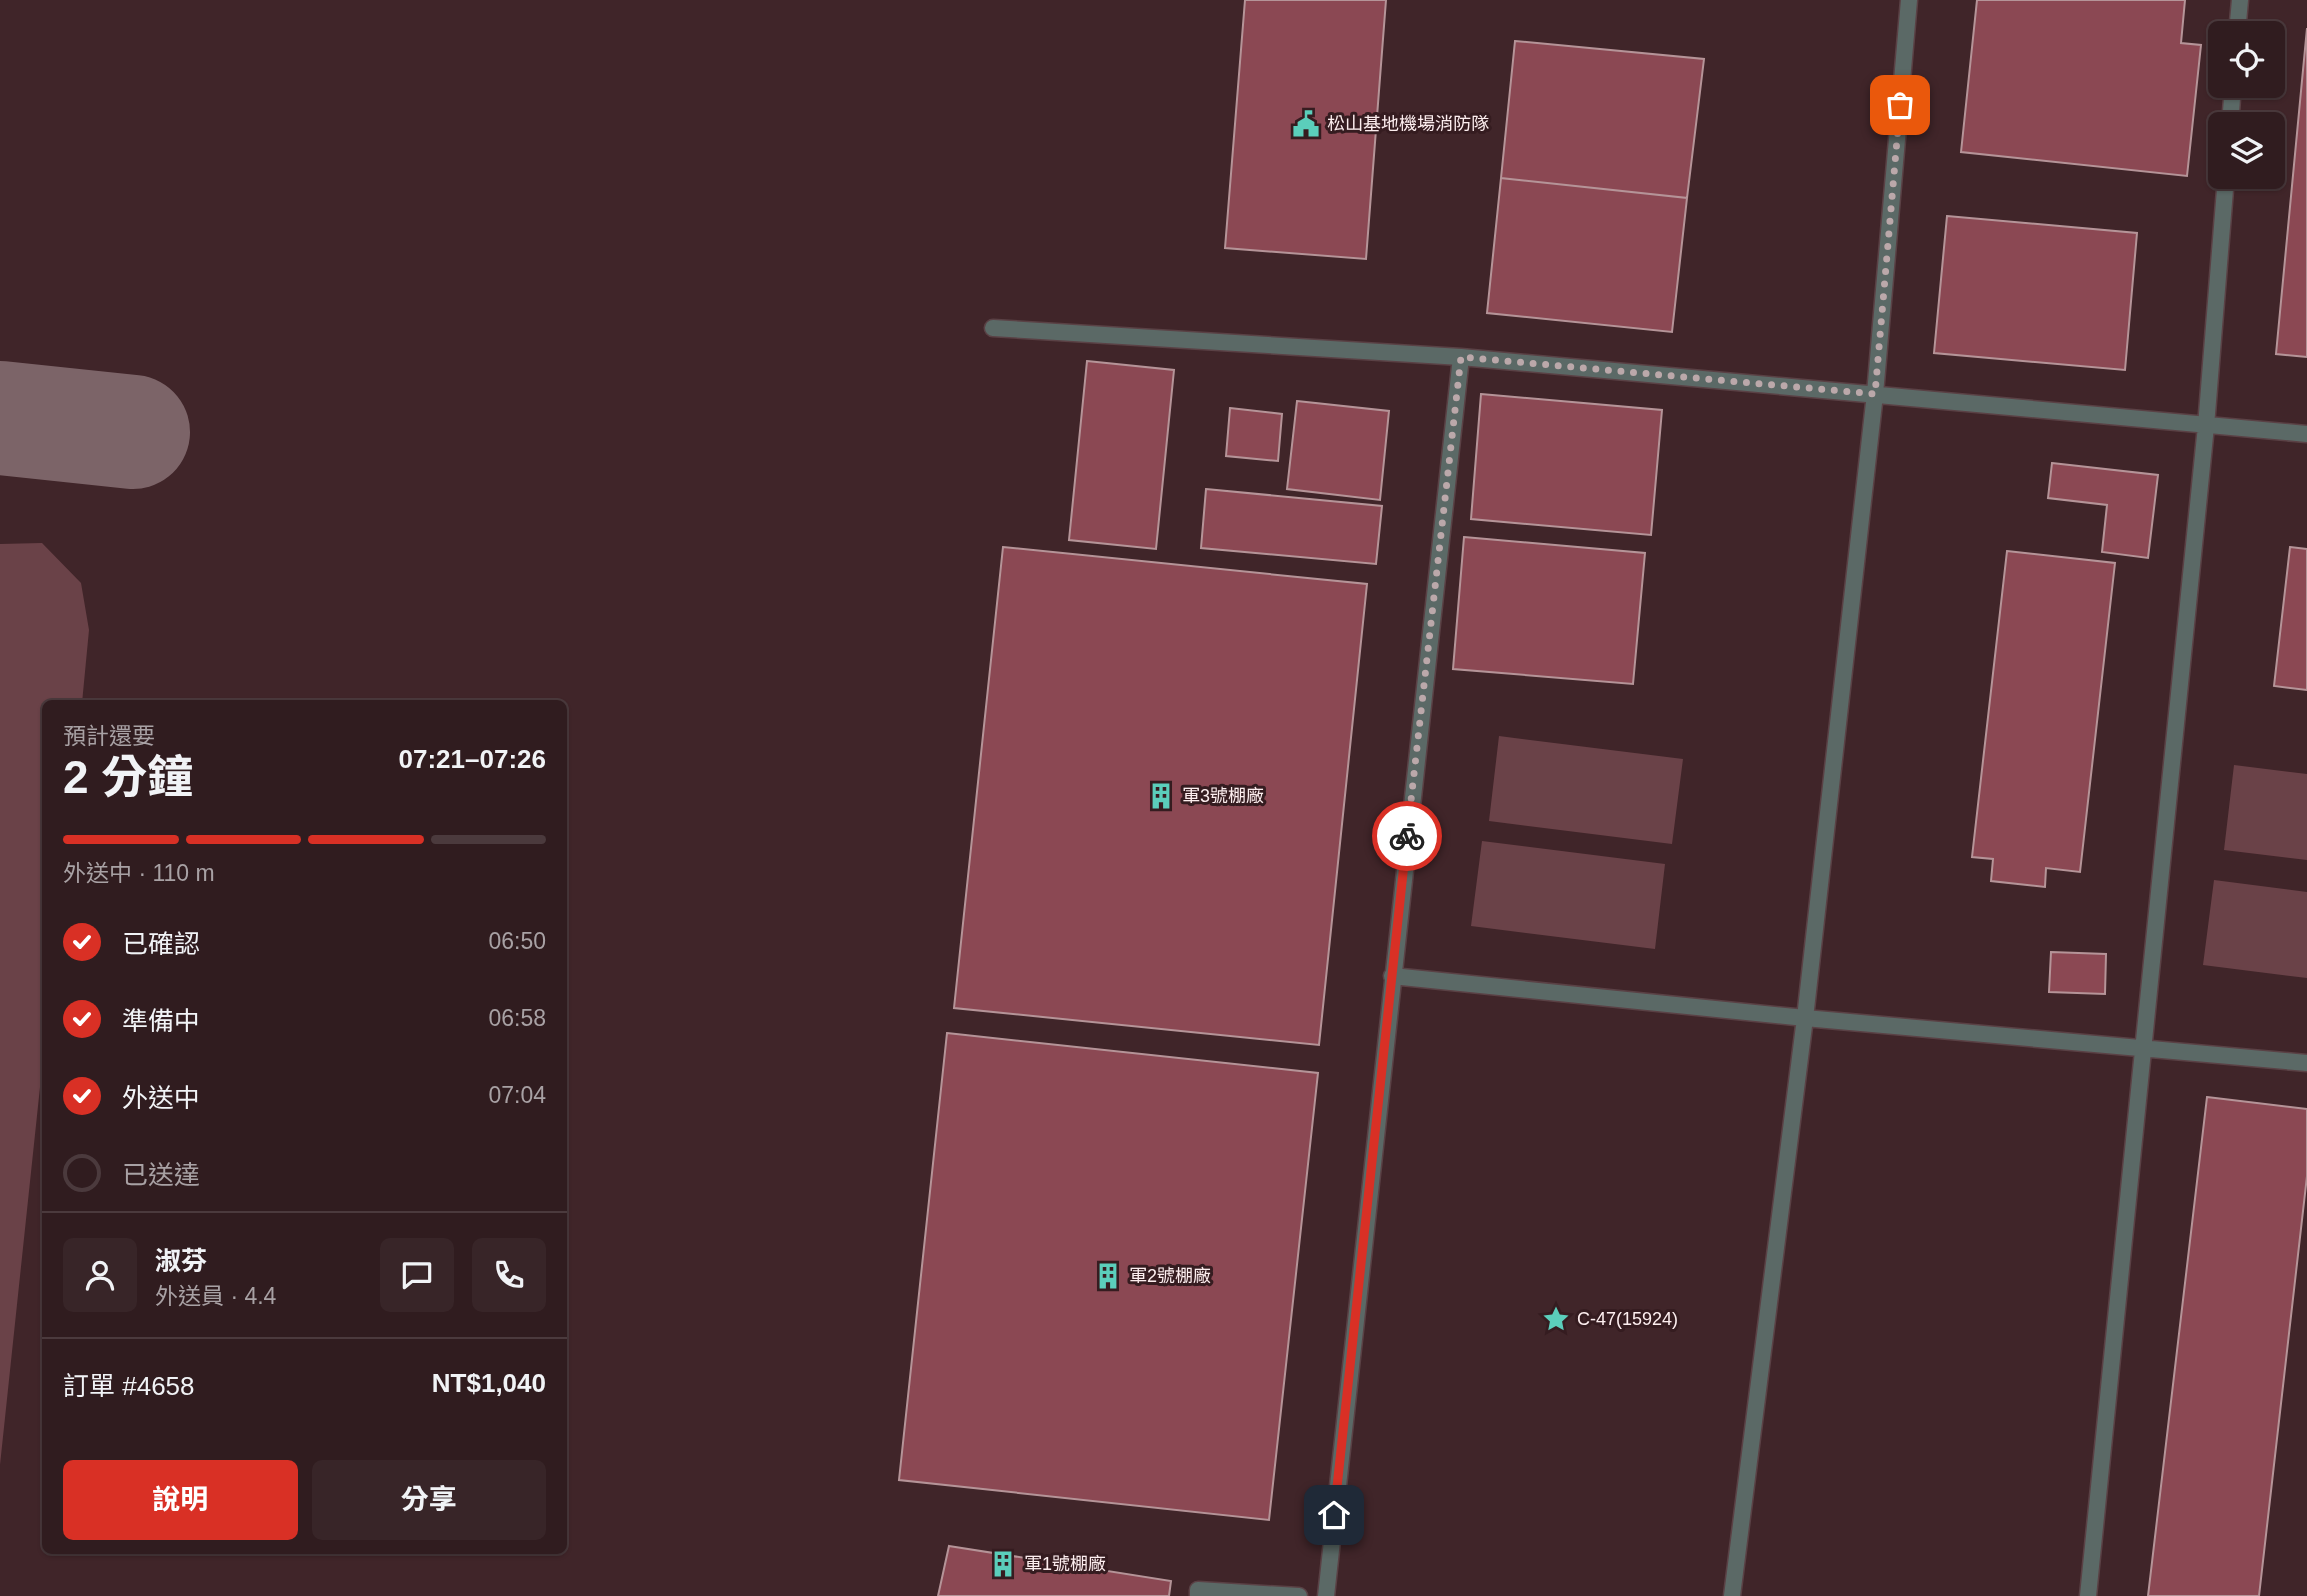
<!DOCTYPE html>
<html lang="zh-TW">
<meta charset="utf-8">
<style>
body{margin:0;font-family:Helvetica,"Noto Sans TC",sans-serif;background:#382528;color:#f1f3f6;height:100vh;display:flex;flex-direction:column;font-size:26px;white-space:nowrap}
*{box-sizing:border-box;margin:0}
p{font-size:23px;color:#a8a1a4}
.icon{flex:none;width:38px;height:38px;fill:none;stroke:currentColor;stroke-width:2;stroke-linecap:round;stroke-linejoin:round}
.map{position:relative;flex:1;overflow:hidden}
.panel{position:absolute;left:42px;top:700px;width:525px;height:854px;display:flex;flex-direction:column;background:#301c1f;border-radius:10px;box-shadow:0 2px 5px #0004,0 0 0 2px #4b3a3d}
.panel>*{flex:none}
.tools{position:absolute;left:2208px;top:21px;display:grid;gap:14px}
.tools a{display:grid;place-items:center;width:77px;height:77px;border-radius:10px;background:#301c1f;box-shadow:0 2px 5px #0004,0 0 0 2px #4b3a3d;font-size:35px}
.pin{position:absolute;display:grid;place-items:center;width:60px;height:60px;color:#fff;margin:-30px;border-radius:14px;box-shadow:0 4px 10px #0006}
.courier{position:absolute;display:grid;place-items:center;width:70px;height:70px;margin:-35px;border:5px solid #d93025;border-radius:50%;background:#fff;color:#222;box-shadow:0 2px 9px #0007}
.headline em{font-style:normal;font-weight:700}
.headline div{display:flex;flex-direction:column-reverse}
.headline{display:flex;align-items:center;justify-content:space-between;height:119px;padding:0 21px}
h1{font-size:46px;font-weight:700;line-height:52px}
.bar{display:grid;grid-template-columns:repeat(4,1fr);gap:10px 7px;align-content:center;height:84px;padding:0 21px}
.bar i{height:9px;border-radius:5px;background:#4b3a3d}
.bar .current{background:#d93025}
.bar p{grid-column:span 4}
.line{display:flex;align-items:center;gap:18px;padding:0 21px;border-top:2px solid #4b3a3d}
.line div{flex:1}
.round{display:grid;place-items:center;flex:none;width:74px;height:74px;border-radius:10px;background:#382528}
ol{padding:0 21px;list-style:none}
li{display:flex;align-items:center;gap:21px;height:77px}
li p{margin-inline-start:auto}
li .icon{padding:7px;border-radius:50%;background:#d93025;color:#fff;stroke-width:4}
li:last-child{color:#a8a1a4}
li i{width:38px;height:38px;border:4px solid #4b3a3d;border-radius:50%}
.cta{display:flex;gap:14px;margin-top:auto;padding:14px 21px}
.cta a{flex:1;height:80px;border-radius:10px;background:#d93025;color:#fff;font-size:28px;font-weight:700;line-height:80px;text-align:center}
.cta a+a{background:#382528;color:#f1f3f6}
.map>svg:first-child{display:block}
.green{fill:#6a4248}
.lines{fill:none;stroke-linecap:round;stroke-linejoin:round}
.taxiway{stroke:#7c6468;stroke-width:114}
.building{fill:#8b4853;stroke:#b59498;stroke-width:2}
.lane-casing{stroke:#5a4145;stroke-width:19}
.lane{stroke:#5b6966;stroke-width:16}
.done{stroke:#bba8aa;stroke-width:7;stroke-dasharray:0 12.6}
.route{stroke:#d93025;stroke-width:9}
.labels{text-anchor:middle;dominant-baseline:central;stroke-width:6;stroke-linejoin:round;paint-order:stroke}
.poi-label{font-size:18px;fill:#fdeeef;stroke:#351c20;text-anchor:start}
</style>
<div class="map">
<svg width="2307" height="1596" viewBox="0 0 2307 1596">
<rect width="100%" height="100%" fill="#402529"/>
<path class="green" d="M42 543 81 583 89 630 82 703 46 704 45 1040 0 1465V544Z
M1499 736 1683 759 1672 844 1489 821Z
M2234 765 2307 774V860L2224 850Z
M1482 841 1665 864 1655 949 1471 926Z
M2214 880 2307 892V978L2203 965Z"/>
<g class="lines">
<path class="taxiway" d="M0 418 133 432"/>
</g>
<path class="building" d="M1245 0H1386L1366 259 1225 248Z
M1977 0H2185L2181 43 2201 45 2187 176 1961 152Z
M2307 28V357L2276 354Z
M1515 41 1704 59 1687 198 1501 178Z
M1501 178 1687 198 1672 332 1487 313Z
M1947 216 2137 233 2125 370 1934 353Z
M1087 361 1174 370 1156 549 1069 540Z
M1481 394 1662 410 1651 535 1471 519Z
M1297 401 1389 411 1380 500 1287 489Z
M1230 408 1282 414 1278 461 1226 456Z
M2052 463 2158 475 2148 558 2102 552 2107 505 2048 498Z
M1206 489 1382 506 1376 564 1201 548Z
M1464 537 1645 553 1633 684 1453 669Z
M1003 547 1367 584 1319 1045 954 1008Z
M2290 547 2307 549V690L2274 686Z
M2007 551 2115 563 2080 872 2046 868 2045 887 1991 881 1993 859 1972 857Z
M2051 952 2106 954 2105 994 2049 992Z
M947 1033 1318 1073 1269 1520 899 1480Z
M2207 1097 2307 1109V1176L2259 1596H2148Z
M949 1546 1171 1581 1169 1596H938Z"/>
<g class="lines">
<g class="lane-casing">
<path id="lane" d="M2237 33 2240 0
M2230 124 2233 86
M993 328 1461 357
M1392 976 1805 1018 2307 1063
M1198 1596V1590L1299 1596
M1326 1596 1461 357 2307 434
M1732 1596 1805 1018 1875 394 1909 0
M2088 1596 2206 426 2226 177"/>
</g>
<use href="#lane" class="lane"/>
</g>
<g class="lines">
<path class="done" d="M1407 836 1461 357 1875 394 1900 105"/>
<path class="route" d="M1334 1515 1407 836"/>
</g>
<defs>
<g id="civic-bare" transform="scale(2.1)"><path d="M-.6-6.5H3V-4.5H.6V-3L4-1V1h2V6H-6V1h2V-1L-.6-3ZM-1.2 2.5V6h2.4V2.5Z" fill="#5bcebb" stroke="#351c20" stroke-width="2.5" paint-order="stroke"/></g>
<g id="building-bare" transform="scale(2.1)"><path d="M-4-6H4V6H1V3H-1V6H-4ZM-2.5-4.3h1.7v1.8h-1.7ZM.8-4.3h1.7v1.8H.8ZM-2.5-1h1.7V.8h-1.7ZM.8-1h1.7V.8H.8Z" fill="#5bcebb" stroke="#351c20" stroke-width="2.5" paint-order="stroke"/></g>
<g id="sight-bare" transform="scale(2.1)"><path d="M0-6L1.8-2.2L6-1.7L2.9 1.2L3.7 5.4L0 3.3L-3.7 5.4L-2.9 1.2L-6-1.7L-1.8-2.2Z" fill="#5bcebb" stroke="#351c20" stroke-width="2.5" paint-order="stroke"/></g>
</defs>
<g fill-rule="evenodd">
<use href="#civic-bare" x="1306" y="124"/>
<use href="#building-bare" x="1161" y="796"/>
<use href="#building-bare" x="1108" y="1276"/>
<use href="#sight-bare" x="1556" y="1319"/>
<use href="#building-bare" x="1003" y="1564"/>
</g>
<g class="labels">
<g class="poi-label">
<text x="1327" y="124">松山基地機場消防隊</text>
<text x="1182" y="796">軍3號棚廠</text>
<text x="1129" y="1276">軍2號棚廠</text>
<text x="1577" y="1319">C-47(15924)</text>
<text x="1024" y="1564">軍1號棚廠</text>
</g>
</g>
</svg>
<div class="tools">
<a><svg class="icon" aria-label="locate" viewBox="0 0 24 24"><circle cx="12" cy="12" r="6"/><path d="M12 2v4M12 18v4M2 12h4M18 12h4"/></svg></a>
<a><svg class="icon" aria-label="layers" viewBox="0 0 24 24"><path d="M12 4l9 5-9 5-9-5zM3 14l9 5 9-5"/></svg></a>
</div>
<div class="pin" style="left:1900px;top:105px;background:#ea580c"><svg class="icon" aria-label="bag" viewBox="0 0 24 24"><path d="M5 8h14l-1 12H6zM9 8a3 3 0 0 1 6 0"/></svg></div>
<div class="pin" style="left:1334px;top:1515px;background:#1f2937"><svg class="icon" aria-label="home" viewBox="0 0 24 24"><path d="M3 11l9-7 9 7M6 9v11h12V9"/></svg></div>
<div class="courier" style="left:1407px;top:836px"><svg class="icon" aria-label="bike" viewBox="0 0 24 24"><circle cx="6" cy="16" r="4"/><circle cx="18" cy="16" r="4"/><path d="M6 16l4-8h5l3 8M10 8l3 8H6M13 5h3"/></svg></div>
<section class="panel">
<div class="headline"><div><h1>2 分鐘</h1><p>預計還要</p></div><em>07:21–07:26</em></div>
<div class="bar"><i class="current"></i><i class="current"></i><i class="current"></i><i></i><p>外送中 · 110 m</p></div>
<ol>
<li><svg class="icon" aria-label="check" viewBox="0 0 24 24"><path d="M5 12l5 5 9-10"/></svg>已確認<p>06:50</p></li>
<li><svg class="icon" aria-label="check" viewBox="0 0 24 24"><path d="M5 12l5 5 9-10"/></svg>準備中<p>06:58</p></li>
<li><svg class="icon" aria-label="check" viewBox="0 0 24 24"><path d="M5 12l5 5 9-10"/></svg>外送中<p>07:04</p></li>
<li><i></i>已送達</li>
</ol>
<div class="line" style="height:126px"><a class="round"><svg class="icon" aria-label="person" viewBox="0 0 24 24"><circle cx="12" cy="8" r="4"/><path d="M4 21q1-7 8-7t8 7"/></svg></a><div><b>淑芬</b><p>外送員 · 4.4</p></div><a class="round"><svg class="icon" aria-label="chat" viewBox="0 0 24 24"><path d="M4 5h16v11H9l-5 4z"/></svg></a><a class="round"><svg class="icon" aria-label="phone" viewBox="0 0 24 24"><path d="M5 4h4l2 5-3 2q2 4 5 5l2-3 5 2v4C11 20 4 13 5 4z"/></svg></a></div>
<div class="line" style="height:91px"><div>訂單 #4658</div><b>NT$1,040</b></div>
<div class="cta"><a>說明</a><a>分享</a></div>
</section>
</div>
